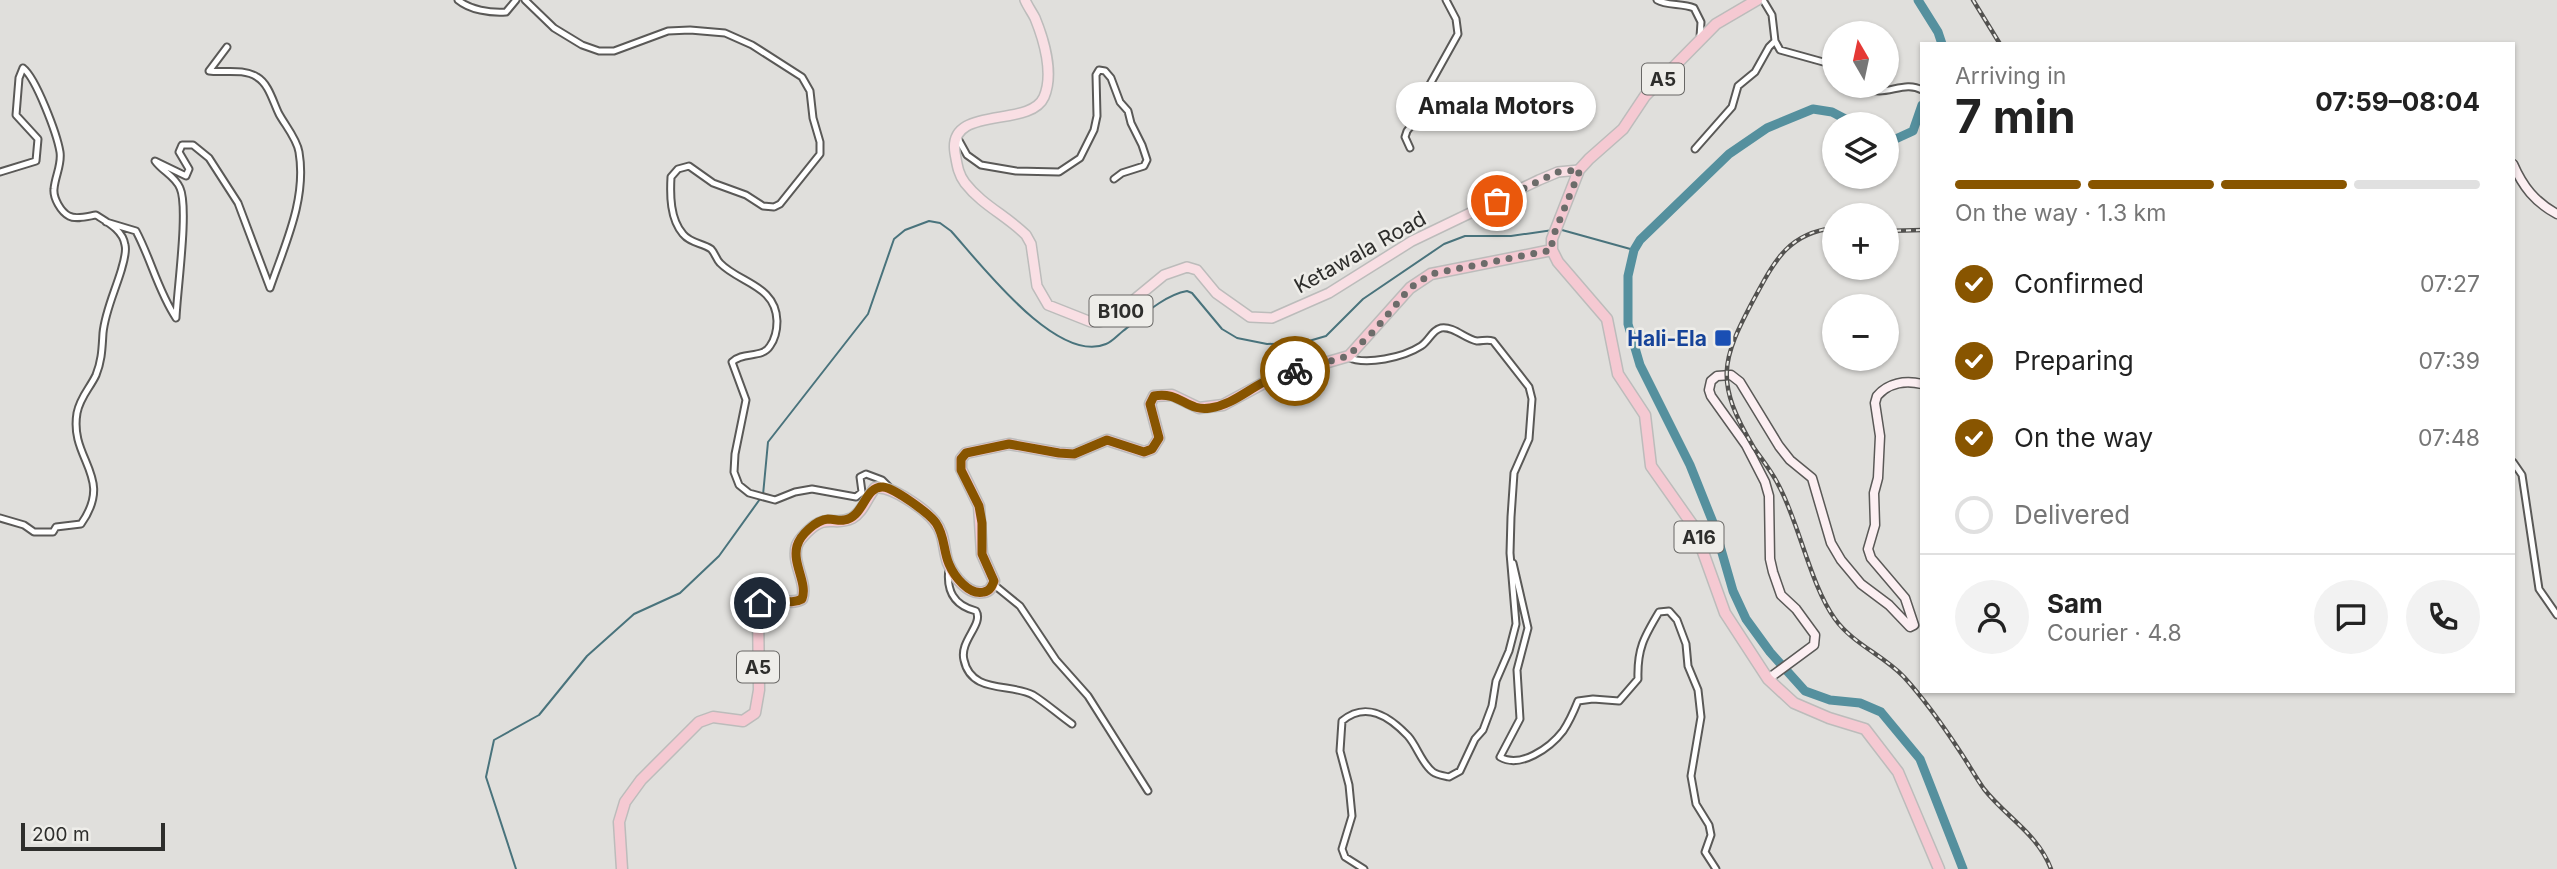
<!DOCTYPE html>
<meta charset="utf-8">
<style>
body{margin:0;font-family:Inter,sans-serif;background:#f2f2f2;color:#222;height:100vh;display:flex;flex-direction:column;font-size:26px;white-space:nowrap}
*{box-sizing:border-box;margin:0}
p{font-size:23px;color:#767676}
.icon{flex:none;width:38px;height:38px;fill:none;stroke:currentColor;stroke-width:2;stroke-linecap:round;stroke-linejoin:round}
.map{position:relative;flex:1;overflow:hidden}
.drawer{position:absolute;left:1920px;top:42px;width:595px;height:651px;display:flex;flex-direction:column;background:#fff;border-radius:0px;box-shadow:0 2px 5px #0004}
.drawer>*{flex:none}
.needle{width:46px;rotate:351deg}
.tools{position:absolute;left:1822px;top:21px;display:grid;gap:14px}
.tools a{display:grid;place-items:center;width:77px;height:77px;border-radius:50%;background:#fff;box-shadow:0 2px 5px #0004;font-size:35px}
.scale{position:absolute;left:21px;bottom:18px;width:144px;box-sizing:border-box;padding-left:7px;border:4px solid #2e2e2c;border-top:0;font-size:19px;line-height:24px;white-space:nowrap;color:#2e2e2c;-webkit-text-stroke:5px #eeede9;paint-order:stroke}
.pin{position:absolute;display:grid;place-items:center;width:60px;height:60px;color:#fff;margin:-30px;border:4px solid #fff;border-radius:50%;box-shadow:0 2px 7px #0007}
.courier{position:absolute;display:grid;place-items:center;width:70px;height:70px;margin:-35px;border:5px solid #850;border-radius:50%;background:#fff;color:#222;box-shadow:0 2px 9px #0007}
.bubble{position:absolute;height:49px;border-radius:24px;background:#fff;box-shadow:0 2px 5px #0004;font-size:23px;font-weight:700;line-height:49px;text-align:center}
.summary em{font-style:normal;font-weight:700}
.summary div{display:flex;flex-direction:column-reverse}
.summary{display:flex;align-items:center;justify-content:space-between;height:119px;padding:0 35px}
h1{font-size:46px;font-weight:700;line-height:52px}
.bar{display:grid;grid-template-columns:repeat(4,1fr);gap:10px 7px;align-content:center;height:84px;padding:0 35px}
.bar i{height:9px;border-radius:5px;background:#e0e0e0}
.bar .on{background:#850}
.bar p{grid-column:span 4}
.line{display:flex;align-items:center;gap:18px;padding:0 35px;border-top:2px solid #e0e0e0}
.line div{flex:1}
.round{display:grid;place-items:center;flex:none;width:74px;height:74px;border-radius:37px;background:#f2f2f2}
ol{padding:0 35px;list-style:none}
li{display:flex;align-items:center;gap:21px;height:77px}
li p{margin-inline-start:auto}
li .icon{padding:7px;border-radius:50%;background:#850;color:#fff;stroke-width:4}
li:last-child{color:#767676}
li i{width:38px;height:38px;border:4px solid #e0e0e0;border-radius:50%}
.map>svg:first-child{display:block}
.lines{fill:none;stroke-linecap:round;stroke-linejoin:round}
.stream{stroke:#49737c;stroke-width:2}
.river{stroke:#55909e;stroke-width:9}
.street-casing{stroke:#5a5957;stroke-width:9}
.secondary-casing{stroke:#5a5957;stroke-width:11}
.primary-casing{stroke:#bcbcbb;stroke-width:12}
.highway-casing{stroke:#bcbcbb;stroke-width:13}
.street{stroke:#fff;stroke-width:5}
.secondary{stroke:#fceff2;stroke-width:8}
.primary{stroke:#f9dfe4;stroke-width:9}
.highway{stroke:#f5c9d2;stroke-width:10}
.rail-casing{stroke:#52514f;stroke-width:4.5}
.rail{stroke:#eeede9;stroke-width:2;stroke-dasharray:5;stroke-linecap:butt}
.done{stroke:#6c6c6a;stroke-width:7;stroke-dasharray:0 12.6}
.route{stroke:#850;stroke-width:9}
.transit-dot{fill:#1a4fb4;stroke:#eeede9;stroke-width:2.5}
.labels{text-anchor:middle;dominant-baseline:central;stroke-width:5;stroke-linejoin:round;paint-order:stroke}
.shield{fill:#eeede9;stroke:#686765;stroke-width:2}
.shield-label{font-size:19px;font-weight:bold;fill:#2e2e2c}
.street-label{font-size:21px;fill:#2e2e2c;stroke:#eeede9}
.transit-label{font-size:21px;font-weight:bold;fill:#164399;stroke:#eeede9;text-anchor:end}
</style>
<div class="map">
<svg width="2557" height="869" viewBox="0 0 2557 869">
<rect width="100%" height="100%" fill="#e0dfdc"/>
<g class="lines">
<path class="stream" d="M1562 230 1634 250
M763 495 768 442 868 314 894 239 905 230 929 221 940 223 951 231C980 263 1057 365 1106 344 1112 342 1118 335 1123 331 1141 317 1164 295 1187 291L1192 293 1222 329 1237 338 1267 344 1302 343 1326 336 1363 299 1444 244 1465 236H1511L1553 230
M516 869 486 777 494 740 539 715 587 656 634 614 680 593 719 556 760 499"/>
<path class="river" d="M1918 0 1938 32 1942 44
M1855 124 1832 112 1813 109 1767 128 1729 154 1640 240 1634 250 1628 276V324L1640 365 1690 465 1714 525 1733 591 1746 619 1770 652 1805 691 1830 700 1860 703 1881 712 1920 759 1963 869
M1886 140 1889 142 1913 131 1922 105"/>
<g class="street-casing">
<path id="street" d="M458 0C470 10 490 13 506 12L516 0
M525 0 554 28 582 45 599 51H614L668 31 690 30 725 33 752 45 802 77 810 91 813 118 820 142V154L780 204 774 207 763 206 746 195 713 183 689 166 678 169 671 177C670 195 670 219 683 234 690 243 702 243 711 249 715 253 716 259 720 263 739 283 776 285 777 321 777 329 775 339 770 346 762 359 743 351 732 362L746 400 735 454 734 472 739 485 749 493 775 500 795 492 812 489 856 497 862 492 860 477 866 474 882 480 890 488
M1657 0C1667 6 1682 3 1694 8L1701 22 1700 37
M1763 0 1772 15 1775 41 1780 50 1834 65
M1866 86C1882 100 1903 79 1922 90
M957 137 967 155 981 165 1016 171 1059 172 1080 158 1094 130 1097 116 1096 75 1099 70 1105 71 1111 78 1120 102 1128 111 1131 123 1142 145 1147 160 1144 166 1122 173 1114 179
M1410 148 1405 137 1407 131 1422 112 1429 86 1458 34 1456 19 1446 0
M1695 149 1732 107 1738 86 1755 72 1769 47 1775 41
M0 172 36 161 38 139 16 115 19 78 23 68
M106 222 136 231C151 259 158 291 176 318 177 291 189 208 180 188 175 176 162 171 155 161L186 176 189 169 179 152 182 145H193L209 158 238 203 270 288C285 244 307 199 299 152 297 139 285 125 279 114 273 102 269 84 257 77 243 68 224 73 209 71L227 47
M1347 357C1366 366 1404 357 1421 346 1429 341 1432 330 1441 328 1454 326 1465 339 1477 341 1483 341 1487 339 1493 341L1529 387 1532 399 1529 439 1514 473 1511 517 1510 553 1516 624 1509 651 1496 681 1492 706 1483 730 1475 739 1460 771 1449 777C1445 776 1437 775 1433 772 1422 764 1417 746 1408 736 1389 716 1366 701 1342 721L1340 751 1349 785 1352 816 1342 849 1345 857 1364 869
M2513 462 2522 475 2539 589 2557 615
M0 518 24 525 34 532H53L56 527 81 524C115 476 69 460 77 413 80 397 90 388 96 375 102 360 102 348 103 333 105 312 115 291 121 271 123 264 127 252 125 245 123 230 107 222 96 215 89 216 76 220 69 216 61 212 53 198 54 189 55 176 62 165 60 152 57 134 36 78 23 68
M1513 563 1528 628 1517 670 1520 719 1500 757C1520 769 1550 748 1563 731 1569 722 1574 711 1578 701L1593 699 1619 701 1638 679C1637 649 1644 637 1659 612L1669 611 1677 620 1686 644 1688 666 1698 690 1701 717 1691 776 1696 804 1709 825 1711 835 1705 852 1716 869
M949 568C946 590 953 605 976 611 984 624 959 641 964 660 971 694 1011 683 1033 695 1046 703 1059 715 1072 724
M993 584 1020 606 1056 660 1088 696 1148 791"/>
</g>
<g class="secondary-casing">
<path id="secondary" d="M2513 164C2523 187 2535 202 2557 214
M1768 679 1814 645 1815 635 1796 609 1781 595 1773 572 1770 559 1769 496 1765 482 1746 445 1711 396 1709 390 1711 381 1717 376 1731 375 1740 382 1779 446 1790 460 1812 478 1831 543 1841 560 1861 584 1889 605 1910 627 1914 625 1905 598 1871 558 1868 549 1875 525 1874 493 1878 478 1880 436 1875 403 1877 396C1888 383 1905 380 1922 384"/>
</g>
<g class="primary-casing">
<path id="primary" d="M1025 0C1028 7 1032 12 1035 18 1044 40 1054 74 1044 97 1030 129 947 104 955 153 957 164 958 174 965 183 982 205 1007 216 1026 235L1031 244 1037 286 1048 305 1091 322H1099L1113 317 1164 275 1187 267 1197 270 1216 293 1250 317 1272 318 1329 293 1412 241 1539 180 1558 172 1579 170"/>
</g>
<g class="highway-casing">
<path id="highway" d="M1757 0 1716 24 1645 96 1623 129 1589 159 1579 170 1552 239V250L1558 262 1607 319 1618 374 1645 415 1651 466 1694 527 1725 613 1768 679 1794 703 1829 718 1865 729 1898 772 1939 869
M622 869 619 822 625 802 641 780 699 722 713 717 743 721 755 713 759 690 758 608 760 603C774 594 788 607 802 599 808 582 791 563 797 545 799 540 803 536 807 532 827 512 834 527 852 518 863 512 867 497 875 488 890 484 926 510 935 522 945 534 943 549 948 563 953 575 968 596 984 592 990 591 992 587 994 581L982 554 979 506 961 469V459L966 453 1009 444 1059 453 1074 454 1107 440 1144 452 1152 449 1159 438 1150 404 1154 396 1172 395 1199 408 1223 405 1273 378 1349 356 1410 288 1431 274 1552 250"/>
</g>
<use href="#street" class="street"/>
<use href="#secondary" class="secondary"/>
<use href="#primary" class="primary"/>
<use href="#highway" class="highway"/>
<g class="rail-casing">
<path id="rail" d="M1973 0 2000 44
M1834 228C1789 233 1775 260 1755 297 1720 362 1715 382 1754 448 1763 461 1773 473 1780 488 1800 527 1811 586 1835 619 1853 644 1883 655 1904 677 1925 700 1944 727 1961 753 1969 765 1976 778 1984 789 2006 817 2038 834 2051 869
M1886 231 1922 230"/>
</g>
<use href="#rail" class="rail"/>
</g>
<g class="lines">
<path class="done" d="M1295 371 1348 356 1374 331 1410 288 1431 274 1552 250V239L1580 170 1558 172 1497 201"/>
<path class="route" d="M760 603C774 594 788 607 802 599 808 583 792 564 797 546 800 535 816 520 828 519 834 519 839 521 844 520 864 518 864 486 883 487 894 488 929 513 936 523 945 536 943 550 949 564 954 576 969 596 984 592 990 591 992 586 994 581L982 554V523L979 506 961 470V459L966 453 1009 444 1059 453 1074 454 1107 440 1144 452 1152 449 1159 438 1150 404 1154 396C1180 391 1187 412 1210 408 1231 405 1246 391 1264 382 1274 377 1284 374 1295 371"/>
</g>
<rect class="transit-dot" x="1714" y="329" width="18" height="18" rx="3.5"/>
<g class="labels">
<g class="shield">
<rect x="1642" y="63.5" width="42" height="31" rx="5"/>
<rect x="1089.5" y="295.5" width="63" height="31" rx="5"/>
<rect x="1674.5" y="521.5" width="49" height="31" rx="5"/>
<rect x="737" y="651.5" width="42" height="31" rx="5"/>
</g>
<g class="shield-label">
<text x="1663" y="79">A5</text>
<text x="1121" y="311">B100</text>
<text x="1699" y="537">A16</text>
<text x="758" y="667">A5</text>
</g>
<g class="street-label">
<text transform="translate(1360 252) rotate(-29)">Ketawala Road</text>
</g>
<g class="transit-label">
<text x="1707" y="338">Hali-Ela</text>
</g>
</g>
</svg>
<div class="tools">
<a><svg class="needle" viewBox="-14 -14 28 28"><path d="M0-13l5 13h-10z" fill="#e53935"/><path d="M0 13l5-13h-10z" fill="#767676"/></svg></a>
<a><svg class="icon" aria-label="layers" viewBox="0 0 24 24"><path d="M12 4l9 5-9 5-9-5zM3 14l9 5 9-5"/></svg></a>
<a>+</a>
<a>−</a>
</div>
<div class="scale">200 m</div>
<div class="pin" style="left:1497px;top:201px;background:#ea580c"><svg class="icon" aria-label="bag" viewBox="0 0 24 24"><path d="M5 8h14l-1 12H6zM9 8a3 3 0 0 1 6 0"/></svg></div>
<div class="pin" style="left:760px;top:603px;background:#1f2937"><svg class="icon" aria-label="home" viewBox="0 0 24 24"><path d="M3 11l9-7 9 7M6 9v11h12V9"/></svg></div>
<div class="courier" style="left:1295px;top:371px"><svg class="icon" aria-label="bike" viewBox="0 0 24 24"><circle cx="6" cy="16" r="4"/><circle cx="18" cy="16" r="4"/><path d="M6 16l4-8h5l3 8M10 8l3 8H6M13 5h3"/></svg></div>
<div class="bubble" style="left:1396px;top:82px;width:200px">Amala Motors</div>
<section class="drawer">
<div class="summary"><div><h1>7 min</h1><p>Arriving in</p></div><em>07:59–08:04</em></div>
<div class="bar"><i class="on"></i><i class="on"></i><i class="on"></i><i></i><p>On the way · 1.3 km</p></div>
<ol>
<li><svg class="icon" aria-label="check" viewBox="0 0 24 24"><path d="M5 12l5 5 9-10"/></svg>Confirmed<p>07:27</p></li>
<li><svg class="icon" aria-label="check" viewBox="0 0 24 24"><path d="M5 12l5 5 9-10"/></svg>Preparing<p>07:39</p></li>
<li><svg class="icon" aria-label="check" viewBox="0 0 24 24"><path d="M5 12l5 5 9-10"/></svg>On the way<p>07:48</p></li>
<li><i></i>Delivered</li>
</ol>
<div class="line" style="height:126px"><a class="round"><svg class="icon" aria-label="person" viewBox="0 0 24 24"><circle cx="12" cy="8" r="4"/><path d="M4 21q1-7 8-7t8 7"/></svg></a><div><b>Sam</b><p>Courier · 4.8</p></div><a class="round"><svg class="icon" aria-label="chat" viewBox="0 0 24 24"><path d="M4 5h16v11H9l-5 4z"/></svg></a><a class="round"><svg class="icon" aria-label="phone" viewBox="0 0 24 24"><path d="M5 4h4l2 5-3 2q2 4 5 5l2-3 5 2v4C11 20 4 13 5 4z"/></svg></a></div>
</section>
</div>
